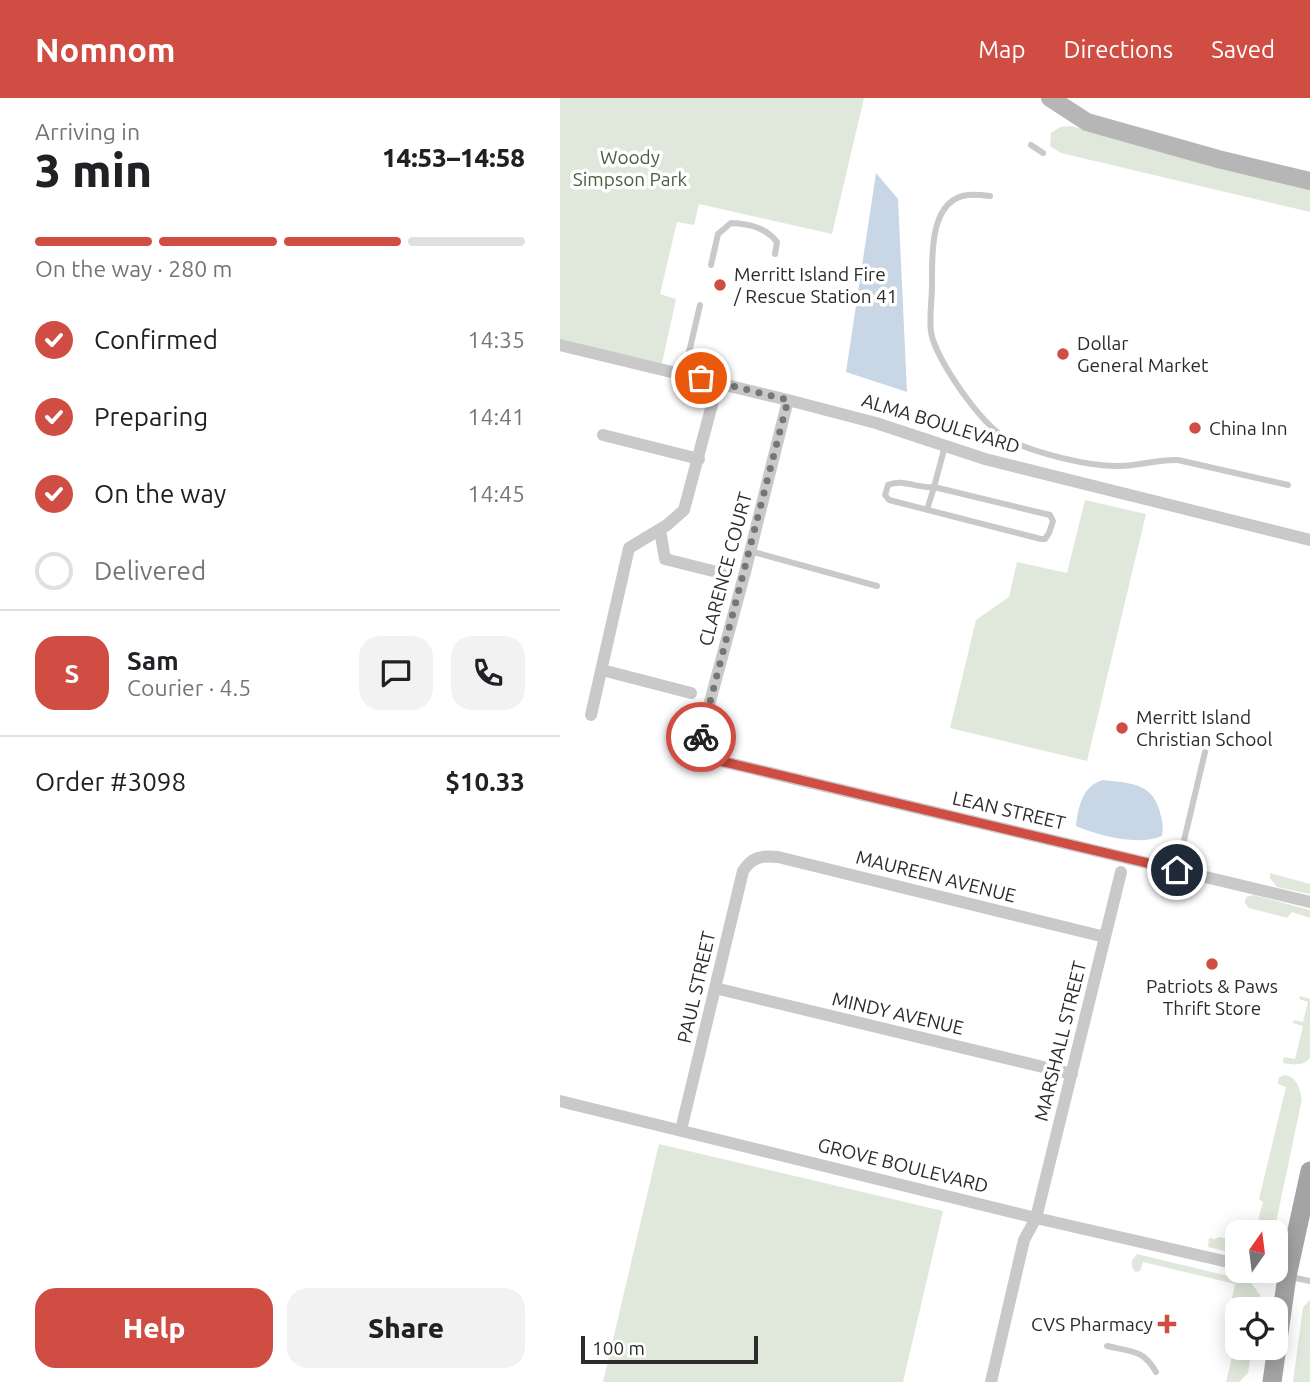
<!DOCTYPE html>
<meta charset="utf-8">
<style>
body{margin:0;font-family:Ubuntu,sans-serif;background:#f2f2f2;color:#202124;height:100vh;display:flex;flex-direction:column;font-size:26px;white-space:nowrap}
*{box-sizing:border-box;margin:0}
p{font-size:23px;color:#757577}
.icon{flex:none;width:38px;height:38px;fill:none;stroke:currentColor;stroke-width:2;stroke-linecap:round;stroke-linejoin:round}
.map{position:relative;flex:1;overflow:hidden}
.details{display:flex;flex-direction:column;background:#fff;width:560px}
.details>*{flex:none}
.needle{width:46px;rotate:14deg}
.fabs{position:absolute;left:665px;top:1122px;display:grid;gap:14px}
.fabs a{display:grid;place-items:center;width:63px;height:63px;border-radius:14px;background:#fff;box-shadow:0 4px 18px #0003;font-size:35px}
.scale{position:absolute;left:21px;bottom:18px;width:177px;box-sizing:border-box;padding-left:7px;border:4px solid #2c2c2c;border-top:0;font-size:19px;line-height:24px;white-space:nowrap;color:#2c2c2c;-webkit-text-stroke:5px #fff;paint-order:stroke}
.pin{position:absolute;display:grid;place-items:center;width:60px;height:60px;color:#fff;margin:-30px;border:4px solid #fff;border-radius:50%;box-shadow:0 2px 7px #0007}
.courier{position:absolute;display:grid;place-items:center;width:70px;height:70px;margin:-35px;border:5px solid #cf4d42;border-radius:50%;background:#fff;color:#222;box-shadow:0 2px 9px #0007}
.summary em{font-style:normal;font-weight:800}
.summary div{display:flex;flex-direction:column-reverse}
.summary{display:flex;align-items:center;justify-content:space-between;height:119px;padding:0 35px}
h1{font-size:46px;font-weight:800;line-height:52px}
.bar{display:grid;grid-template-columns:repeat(4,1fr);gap:10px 7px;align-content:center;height:84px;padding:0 35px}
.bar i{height:9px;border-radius:5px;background:#e0e0e0}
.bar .selected{background:#cf4d42}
.bar p{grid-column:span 4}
.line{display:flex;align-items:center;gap:18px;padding:0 35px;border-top:2px solid #e0e0e0}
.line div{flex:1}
.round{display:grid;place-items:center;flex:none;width:74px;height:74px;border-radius:21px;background:#f2f2f2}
ol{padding:0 35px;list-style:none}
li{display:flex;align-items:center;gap:21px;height:77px}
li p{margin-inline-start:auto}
li .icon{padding:7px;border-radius:50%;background:#cf4d42;color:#fff;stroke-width:4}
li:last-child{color:#757577}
li i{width:38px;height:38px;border:4px solid #e0e0e0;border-radius:50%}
.cta{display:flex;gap:14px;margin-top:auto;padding:14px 35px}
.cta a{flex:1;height:80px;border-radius:21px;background:#cf4d42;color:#fff;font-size:28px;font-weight:800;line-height:80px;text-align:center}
.cta a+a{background:#f2f2f2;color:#202124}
header{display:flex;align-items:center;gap:42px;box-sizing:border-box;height:98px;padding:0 35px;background:#cf4d42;color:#fff}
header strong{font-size:33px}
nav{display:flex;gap:38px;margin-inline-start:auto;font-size:24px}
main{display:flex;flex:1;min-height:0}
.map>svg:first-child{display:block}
.green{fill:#e0e8db}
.water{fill:#c9d6e6}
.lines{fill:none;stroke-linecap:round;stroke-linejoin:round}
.lane{stroke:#c9c9c9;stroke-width:6}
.street{stroke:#c9c9c9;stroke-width:12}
.secondary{stroke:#b6b6b6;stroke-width:18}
.primary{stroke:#a4a4a4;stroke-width:19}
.done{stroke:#767676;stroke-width:7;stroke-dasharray:0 12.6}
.route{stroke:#cf4d42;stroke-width:9}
.poi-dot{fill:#cf4d42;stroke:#fff;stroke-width:2.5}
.labels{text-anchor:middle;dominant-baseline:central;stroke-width:7;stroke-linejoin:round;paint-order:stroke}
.park-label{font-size:19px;fill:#4a613f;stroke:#fff}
.poi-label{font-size:19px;fill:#2c2c2c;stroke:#fff;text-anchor:start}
.street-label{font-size:19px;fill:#2c2c2c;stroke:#fff}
</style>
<header>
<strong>Nomnom</strong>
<nav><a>Map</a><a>Directions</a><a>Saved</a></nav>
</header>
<main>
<section class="details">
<div class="summary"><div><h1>3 min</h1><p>Arriving in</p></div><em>14:53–14:58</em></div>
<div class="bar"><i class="selected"></i><i class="selected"></i><i class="selected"></i><i></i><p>On the way · 280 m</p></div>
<ol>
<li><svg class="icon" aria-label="check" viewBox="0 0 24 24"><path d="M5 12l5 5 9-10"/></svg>Confirmed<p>14:35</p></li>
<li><svg class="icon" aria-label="check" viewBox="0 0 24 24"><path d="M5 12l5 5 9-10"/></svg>Preparing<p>14:41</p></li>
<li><svg class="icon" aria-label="check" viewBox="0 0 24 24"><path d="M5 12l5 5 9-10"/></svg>On the way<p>14:45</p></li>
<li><i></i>Delivered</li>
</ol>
<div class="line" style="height:126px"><b class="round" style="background:#cf4d42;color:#fff">S</b><div><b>Sam</b><p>Courier · 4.5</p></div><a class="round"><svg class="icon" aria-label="chat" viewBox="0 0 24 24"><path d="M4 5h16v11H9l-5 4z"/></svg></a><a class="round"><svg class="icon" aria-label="phone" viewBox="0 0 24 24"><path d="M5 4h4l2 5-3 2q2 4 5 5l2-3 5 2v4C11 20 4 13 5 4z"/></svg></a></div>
<div class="line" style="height:91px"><div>Order #3098</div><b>$10.33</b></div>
<div class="cta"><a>Help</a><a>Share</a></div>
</section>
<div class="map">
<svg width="750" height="1284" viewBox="0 0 750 1284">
<rect width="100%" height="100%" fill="#fff"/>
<path class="green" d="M0 0H304L272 136 139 106 134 127 117 124 100 196 116 201 101 270 0 247Z
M511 28 750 92V114L501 55 490 48 491 35 500 29Z
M525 402 586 416 527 663 390 630 416 522 449 499 457 464 507 475Z
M710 775 750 786V796L717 789 710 780Z
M694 797 750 812V820L732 814 727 820 689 810 685 805 686 799Z
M740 898 750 901V960C743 968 733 967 723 965L724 959 735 961 743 928 733 925 734 922 743 924 748 904 739 901Z
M726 977C738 981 739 989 742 1001L714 1134H695L703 1104 699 1101 726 989 718 986 719 979Z
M99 1046 383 1113 343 1284H43Z
M659 1139 677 1143V1156L648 1149 649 1140 655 1141Z
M577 1156 685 1182 692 1186 700 1197 698 1211H684L685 1203 672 1200 675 1186 583 1164 580 1173 575 1174 572 1169V1162Z
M750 1202V1284H733L743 1209Z
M677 1238V1250H692L688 1275 679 1284H666Z"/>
<path class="water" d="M316 75 338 101 347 294 286 274Z
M543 682C567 685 591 684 599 711 602 722 604 727 602 738 577 748 540 738 516 728 518 709 523 687 543 682Z"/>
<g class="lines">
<path class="lane" d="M471 47 483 55
M430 98C423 97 415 96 408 97 369 101 372 159 372 187 372 202 369 219 371 234 375 261 423 329 447 341 474 355 530 369 560 368 579 368 598 361 618 362L728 387
M151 167 158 136 171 125C189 126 205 129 217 144L215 156
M124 276 140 207
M367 412 374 389C358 391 342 380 328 387L325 397 329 402 481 441H485L489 435 493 423 490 417 374 389 385 348
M190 453 317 488
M617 772 645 654
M731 1179 750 1183
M547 1248C571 1254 583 1251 596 1274"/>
<path class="street" d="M0 247 228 302 316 325 425 361 750 442
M228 302 185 474 141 637 143 650 152 661 750 804
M43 337 139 361
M100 432 105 461 161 475
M42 572 131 595
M31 617 69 450 107 427 124 412 158 284
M155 890 512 976
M0 1003 476 1120 677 1166
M121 1032 183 773C192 759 202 757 218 759L545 839
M704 1172 727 1178
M431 1284 464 1142 476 1120 561 774"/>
<path class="secondary" d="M490 0 527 24 658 61 750 83"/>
<path class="primary" d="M712 1284 727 1178 750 1073"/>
</g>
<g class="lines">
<path class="done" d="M141 639 228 302 141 280"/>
<path class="route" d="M141 639 143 650 152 661 617 772"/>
</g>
<g class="poi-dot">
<circle cx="160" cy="187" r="7"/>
<circle cx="503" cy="256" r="7"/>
<circle cx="635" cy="330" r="7"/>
<circle cx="562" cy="630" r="7"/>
<circle cx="652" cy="866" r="7"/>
<path d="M603.5 1215.5h7v7h7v7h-7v7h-7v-7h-7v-7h7z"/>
</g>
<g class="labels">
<g class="park-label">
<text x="70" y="59">Woody<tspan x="70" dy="22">Simpson Park</tspan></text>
</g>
<g class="poi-label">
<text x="174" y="176">Merritt Island Fire<tspan x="174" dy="22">/ Rescue Station 41</tspan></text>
<text x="517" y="245">Dollar<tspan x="517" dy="22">General Market</tspan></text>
<text x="649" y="330">China Inn</text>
<text x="576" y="619">Merritt Island<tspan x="576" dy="22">Christian School</tspan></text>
<text x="652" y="888" text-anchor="middle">Patriots &amp; Paws<tspan x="652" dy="22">Thrift Store</tspan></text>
<text x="593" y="1226" text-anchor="end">CVS Pharmacy</text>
</g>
<g class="street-label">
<text transform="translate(381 325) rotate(17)">ALMA BOULEVARD</text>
<text transform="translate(165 471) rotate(-75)">CLARENCE COURT</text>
<text transform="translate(449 712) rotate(13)">LEAN STREET</text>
<text transform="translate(376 778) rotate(14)">MAUREEN AVENUE</text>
<text transform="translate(136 889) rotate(-77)">PAUL STREET</text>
<text transform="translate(338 915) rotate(13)">MINDY AVENUE</text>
<text transform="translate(500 943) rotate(-76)">MARSHALL STREET</text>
<text transform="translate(343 1067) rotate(14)">GROVE BOULEVARD</text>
</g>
</g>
</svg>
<div class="fabs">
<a><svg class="needle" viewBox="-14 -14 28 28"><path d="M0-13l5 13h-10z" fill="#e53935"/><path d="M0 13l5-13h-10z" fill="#757577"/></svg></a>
<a><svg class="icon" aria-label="locate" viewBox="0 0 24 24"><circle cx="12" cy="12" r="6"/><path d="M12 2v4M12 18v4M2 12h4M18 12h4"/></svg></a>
</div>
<div class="scale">100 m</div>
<div class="pin" style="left:141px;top:280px;background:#ea580c"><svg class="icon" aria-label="bag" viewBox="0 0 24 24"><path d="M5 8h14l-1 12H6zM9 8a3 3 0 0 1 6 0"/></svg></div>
<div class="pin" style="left:617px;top:772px;background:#1f2937"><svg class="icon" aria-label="home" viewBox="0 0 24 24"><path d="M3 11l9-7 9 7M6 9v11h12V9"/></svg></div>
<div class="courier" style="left:141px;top:639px"><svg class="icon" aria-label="bike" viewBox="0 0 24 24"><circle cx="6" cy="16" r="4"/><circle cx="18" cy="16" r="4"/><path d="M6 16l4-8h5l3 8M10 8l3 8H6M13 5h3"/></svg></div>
</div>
</main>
